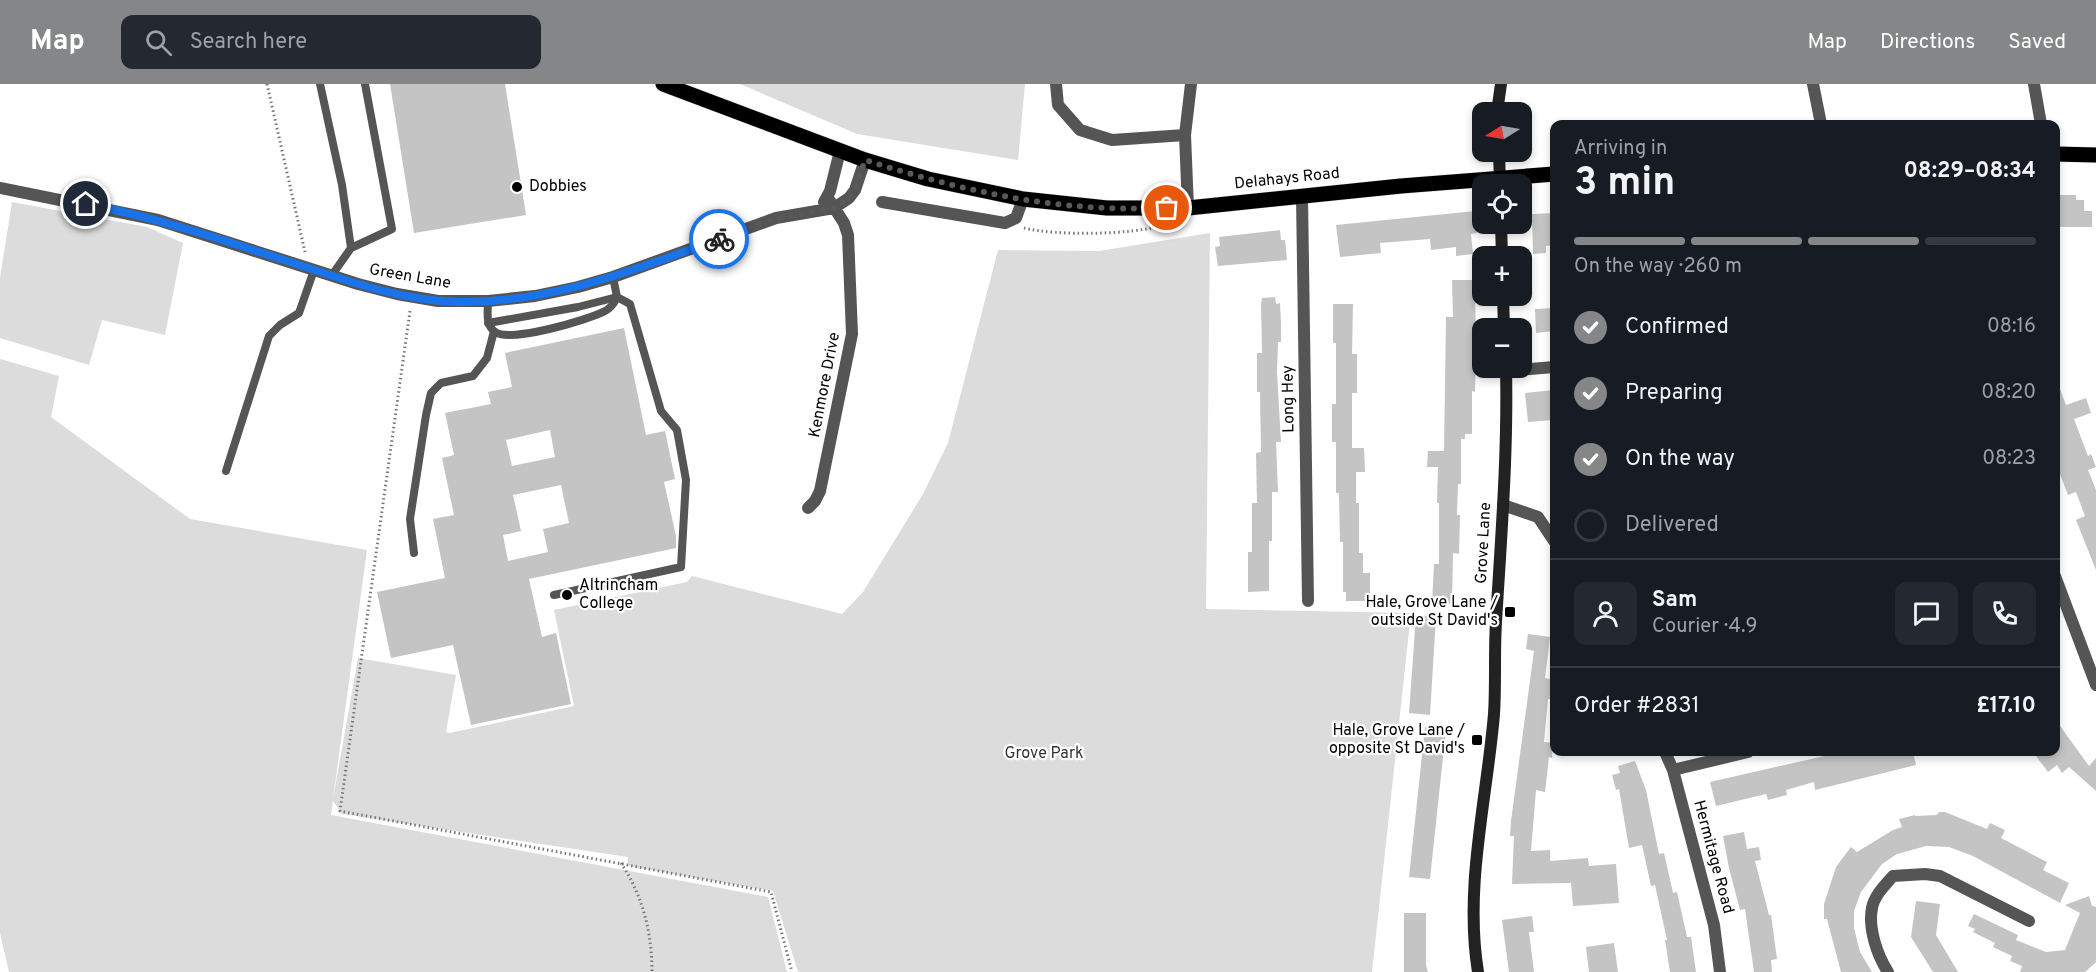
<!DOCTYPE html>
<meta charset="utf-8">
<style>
body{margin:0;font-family:Overpass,sans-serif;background:#242831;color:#f1f3f6;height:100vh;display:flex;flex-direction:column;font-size:22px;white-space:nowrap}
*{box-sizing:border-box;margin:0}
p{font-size:20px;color:#9ea1a6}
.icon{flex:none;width:33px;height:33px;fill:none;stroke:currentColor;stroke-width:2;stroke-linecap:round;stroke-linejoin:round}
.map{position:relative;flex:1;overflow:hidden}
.details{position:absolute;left:1550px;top:36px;width:510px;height:636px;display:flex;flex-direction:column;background:#171b24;border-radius:12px;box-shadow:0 3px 9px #0003}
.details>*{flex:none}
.needle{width:39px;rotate:259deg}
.tools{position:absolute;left:1472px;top:18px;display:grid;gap:12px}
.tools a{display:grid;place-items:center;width:60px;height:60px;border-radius:12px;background:#171b24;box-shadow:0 3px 9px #0003;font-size:30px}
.pin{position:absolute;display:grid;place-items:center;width:51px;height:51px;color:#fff;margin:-26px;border:3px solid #fff;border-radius:50%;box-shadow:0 2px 6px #0007}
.courier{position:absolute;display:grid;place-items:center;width:60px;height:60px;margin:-30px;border:4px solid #1a73e8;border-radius:50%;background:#fff;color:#222;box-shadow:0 2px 8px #0007}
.headline em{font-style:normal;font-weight:700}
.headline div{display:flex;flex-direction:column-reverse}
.headline{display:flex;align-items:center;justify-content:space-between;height:102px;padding:0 24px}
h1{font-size:39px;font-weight:700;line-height:45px}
.bar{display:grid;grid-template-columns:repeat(4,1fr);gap:9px 6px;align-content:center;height:72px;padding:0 24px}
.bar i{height:8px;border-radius:4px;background:#363941}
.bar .on{background:#858687}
.bar p{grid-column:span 4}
.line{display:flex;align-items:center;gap:15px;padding:0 24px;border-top:2px solid #363941}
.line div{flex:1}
.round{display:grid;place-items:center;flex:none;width:63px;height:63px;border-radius:12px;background:#242831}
ol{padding:0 24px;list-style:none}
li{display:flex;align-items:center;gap:18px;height:66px}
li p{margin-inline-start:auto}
li .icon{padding:6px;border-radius:50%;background:#858687;color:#fff;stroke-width:4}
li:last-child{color:#9ea1a6}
li i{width:33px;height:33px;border:3px solid #363941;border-radius:50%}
header{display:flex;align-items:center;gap:36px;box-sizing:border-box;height:84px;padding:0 30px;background:#858687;color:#fff}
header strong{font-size:28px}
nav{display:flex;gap:33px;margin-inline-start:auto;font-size:21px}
.search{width:420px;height:54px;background:#242831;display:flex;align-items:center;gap:15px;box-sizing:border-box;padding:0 21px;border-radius:12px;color:#9ea1a6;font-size:22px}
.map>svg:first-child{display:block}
.green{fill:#dcdcdc}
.building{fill:#c4c4c4;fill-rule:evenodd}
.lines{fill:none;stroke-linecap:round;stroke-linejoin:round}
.primary-casing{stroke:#dbdbdb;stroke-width:16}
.path{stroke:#777;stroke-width:3;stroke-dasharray:1.5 3;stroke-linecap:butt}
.lane{stroke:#555;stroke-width:8}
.street{stroke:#555;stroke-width:12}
.secondary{stroke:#222;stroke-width:12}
.primary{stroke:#000;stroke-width:15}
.done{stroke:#595959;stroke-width:6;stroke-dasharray:0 10.8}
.route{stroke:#1a73e8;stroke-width:8}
.poi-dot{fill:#000;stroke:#fff;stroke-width:2}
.labels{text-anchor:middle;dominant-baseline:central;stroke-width:4.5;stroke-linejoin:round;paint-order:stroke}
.street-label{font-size:16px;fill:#000;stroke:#fff}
.poi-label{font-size:16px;fill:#000;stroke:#fff;text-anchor:start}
.park-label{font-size:16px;fill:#333;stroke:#fff}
</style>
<header>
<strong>Map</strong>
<div class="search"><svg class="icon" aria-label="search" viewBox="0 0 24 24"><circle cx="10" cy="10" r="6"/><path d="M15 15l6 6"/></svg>Search here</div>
<nav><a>Map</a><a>Directions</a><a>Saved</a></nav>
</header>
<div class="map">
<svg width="2096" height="888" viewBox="0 0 2096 888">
<rect width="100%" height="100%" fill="#fff"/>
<path class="green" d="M740 0H1025L1018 76 857 50Z
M12 118 147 143 183 159 165 251 102 236 89 281 0 254V194Z
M1210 149 1206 525 1411 529 1372 888H798L773 807 628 782V773L342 730 333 717 331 731 768 813 787 888H9L0 849V275L59 292 51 333 190 435 367 466 333 715 358 574 456 591 446 648 450 649 574 622 554 526 687 498 692 492 842 530 863 508 923 410 948 359 998 166 1099 167Z"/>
<path class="building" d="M390 0H505L526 131 414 149Z
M2057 111H2076V116H2084V127H2092V143H2055Z
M1475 127 1477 149 1471 150 1473 170 1456 172V163L1431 166 1430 155 1380 159 1381 169 1340 173 1336 141Z
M1554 129V161L1546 162V169L1533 170 1532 130Z
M1280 146 1281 156H1285L1287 176 1218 182 1215 163 1220 162 1219 153Z
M1452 196H1475L1476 272 1475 308 1472 307V350H1465V355H1461V400H1458L1457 431H1460L1459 470 1453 469 1452 520 1432 519 1434 480H1439V419H1437L1438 383H1427L1428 367H1444L1446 233H1453Z
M1275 213 1276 220 1280 219 1281 239V258H1278L1277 288 1281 358H1276L1278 408H1272V457H1269V507L1248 508V468H1252V419H1257L1256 369 1261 368 1260 308H1257V269H1262L1261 220 1262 214Z
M1333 220H1353L1352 270H1357V309H1352V364H1364L1365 388H1356V419H1359V469H1363V489H1370V517H1346V508H1343V458H1340L1339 409H1336V358H1332V320H1336V259H1333Z
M1554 224V247L1536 249 1535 225Z
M624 244 646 351 665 347 675 395 664 398 676 452V464L529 495 542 553 556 549 571 620 471 641 453 561 391 574 377 508 445 494 433 435 454 431 442 374 454 371 445 329 491 320 488 308 512 303 505 269ZM550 346 555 373 512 382 506 356ZM561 401 569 439 543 445 548 468 508 477 503 451 521 447 513 411Z
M2055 297H2057L2066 321 2086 314 2091 329 2074 335 2088 372 2091 370 2096 383 2088 386 2096 406V486L2076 436 2085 432 2076 408 2068 411 2055 377Z
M1554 306V336L1528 338 1525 309Z
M1416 531 1436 533 1430 631 1409 629Z
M1528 550 1550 553 1545 594 1554 596V615H1548L1544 658 1553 659 1552 674 1549 673 1545 708 1536 706 1531 767 1550 766V777L1588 774 1589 782 1616 780 1619 819 1573 822 1571 799 1512 800 1514 752H1510L1511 737 1534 567 1526 565Z
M2055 635 2089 682 2096 674V707L2069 683 2062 689 2057 681 2048 688 2033 668H2055Z
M1425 643 1446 645 1430 795 1409 793Z
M1842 668H1913L1916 681 1815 706 1814 698 1786 706 1787 711 1768 716 1766 710 1716 722 1710 698Z
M1635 677 1646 706 1659 770 1664 769 1673 809 1677 808 1687 853H1691L1696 888H1670L1665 856H1667L1655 801 1651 802 1642 761 1629 764 1619 705 1616 706 1612 691 1620 689 1618 682Z
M1939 728H1945L1987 745 1990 739 2005 746 2001 754 2047 778 2043 786 2069 799 2060 819 1973 772 1949 763 1926 762 1897 770 1882 780 1861 808 1854 827V844L1860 868 1872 888H1841L1827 835H1824V820L1836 783 1851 763 1857 768 1893 746 1902 743 1899 735 1915 731V732L1937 731Z
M1744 748 1747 765 1759 763 1761 776 1755 777 1769 831H1771L1777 875 1771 876 1772 888H1754L1745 825 1740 826 1729 784 1723 752Z
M2089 812 2092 822 2096 823V878L2085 888H2020L2022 882 2010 877 2012 872 1993 863 1995 859 1973 848 1975 845 1968 842 1974 830 2018 851 2016 856 2046 868 2065 866 2080 829 2065 821Z
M1916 817 1940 820 1936 851 1958 888H1933L1911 853Z
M1404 829H1426V881L1428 888H1404Z
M1532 832 1534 848H1529L1534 888H1509L1502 836Z
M1614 859 1618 888H1589L1586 863Z"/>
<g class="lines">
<g class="primary-casing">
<path id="primary" d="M663 0 865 76 928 95 1023 115 1107 124H1188L1401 102 1554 90
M2055 70 2096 71"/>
</g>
<path class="path" d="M267 0 305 168
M1024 144C1056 152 1132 151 1164 141
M410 227 340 727 771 808 792 888
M621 779C643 812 652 849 652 888"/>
<path class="lane" d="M320 0 342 101 351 164 392 145 365 0
M332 191 351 164
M488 217C488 227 485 241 495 248 510 259 588 236 605 227 611 224 614 220 617 213L613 193
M488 239 578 223 617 213 630 220 661 327 677 346 686 396 681 483 554 511
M226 387 269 252 280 241 299 229 314 186
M414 469 410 435 426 331 431 309 441 299 473 292 487 274 494 247"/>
<path class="street" d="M1056 0 1058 21 1080 46 1112 56 1185 51
M1813 0 1821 40
M2034 0 2041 40
M0 104 158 136 358 200 397 210 438 217H488L535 212 578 203 613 193 776 134 834 124 849 114 855 106 865 76
M1302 112 1308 517
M824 118 830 107 840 67
M882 118 1005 139 1016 134 1023 115
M1188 124 1185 51 1191 0
M1506 287 1554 283
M1503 421 1538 433 1554 457
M808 424 815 417 820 407 852 250 848 151 844 139 828 114
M2055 492 2096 601
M1665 668 1673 686 1714 841 1720 888
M1673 686 1748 668
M1888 888C1877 871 1868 844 1872 824 1874 812 1885 801 1893 792L1925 790 1940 792 2029 837"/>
<path class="secondary" d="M1497 28 1501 0
M1499 68 1500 100
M1501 140 1502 172
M1503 212 1504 244
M1478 888C1464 802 1487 715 1494 630 1496 599 1494 569 1496 538 1501 454 1508 368 1506 284"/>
<use href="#primary" class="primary"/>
</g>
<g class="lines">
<path class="done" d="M719 155 776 134 834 124 849 114 855 106 865 76C943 101 1025 121 1108 124 1128 125 1148 124 1167 124"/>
<path class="route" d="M86 120C155 133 220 155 287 177 343 195 400 217 459 218 550 219 635 186 719 155"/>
</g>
<g class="poi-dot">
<circle cx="517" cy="103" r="6"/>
<circle cx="567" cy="511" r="6"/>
<rect x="1504" y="522" width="12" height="12" rx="3"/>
<rect x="1471" y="650" width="12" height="12" rx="3"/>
</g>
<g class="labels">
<g class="street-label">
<text transform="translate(1287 95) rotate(-6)">Delahays Road</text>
<text transform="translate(410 193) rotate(10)">Green Lane</text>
<text transform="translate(825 301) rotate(-79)">Kenmore Drive</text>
<text transform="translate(1289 315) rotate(-91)">Long Hey</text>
<text transform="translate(1484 459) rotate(-87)">Grove Lane</text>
<text transform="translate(1713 773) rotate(75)">Hermitage Road</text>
</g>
<g class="poi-label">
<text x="529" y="103">Dobbies</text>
<text x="579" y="502">Altrincham<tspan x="579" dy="18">College</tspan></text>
<text x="1498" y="519" text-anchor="end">Hale, Grove Lane /<tspan x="1498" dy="18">outside St David's</tspan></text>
<text x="1465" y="647" text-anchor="end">Hale, Grove Lane /<tspan x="1465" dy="18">opposite St David's</tspan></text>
</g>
<g class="park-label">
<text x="1044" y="670">Grove Park</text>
</g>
</g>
</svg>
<div class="tools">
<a><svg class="needle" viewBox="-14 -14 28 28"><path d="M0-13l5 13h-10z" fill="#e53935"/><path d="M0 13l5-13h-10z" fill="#9ea1a6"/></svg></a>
<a><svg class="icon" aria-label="locate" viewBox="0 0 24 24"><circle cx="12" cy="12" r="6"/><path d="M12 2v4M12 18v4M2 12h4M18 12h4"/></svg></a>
<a>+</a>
<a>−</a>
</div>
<div class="pin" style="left:1167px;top:124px;background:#ea580c"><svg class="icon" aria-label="bag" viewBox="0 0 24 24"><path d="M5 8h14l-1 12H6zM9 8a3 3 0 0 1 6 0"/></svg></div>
<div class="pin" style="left:86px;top:120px;background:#1f2937"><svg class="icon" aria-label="home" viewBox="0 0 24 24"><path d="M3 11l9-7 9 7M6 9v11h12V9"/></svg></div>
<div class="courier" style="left:719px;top:155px"><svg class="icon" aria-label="bike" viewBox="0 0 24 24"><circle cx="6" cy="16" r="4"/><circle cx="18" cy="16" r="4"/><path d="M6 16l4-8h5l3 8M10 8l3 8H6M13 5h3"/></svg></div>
<section class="details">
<div class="headline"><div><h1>3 min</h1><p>Arriving in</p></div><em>08:29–08:34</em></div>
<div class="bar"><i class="on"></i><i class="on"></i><i class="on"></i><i></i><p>On the way · 260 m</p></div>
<ol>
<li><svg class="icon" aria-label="check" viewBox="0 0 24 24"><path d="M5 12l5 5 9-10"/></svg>Confirmed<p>08:16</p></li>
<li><svg class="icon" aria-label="check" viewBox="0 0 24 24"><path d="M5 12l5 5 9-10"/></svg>Preparing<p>08:20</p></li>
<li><svg class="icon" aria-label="check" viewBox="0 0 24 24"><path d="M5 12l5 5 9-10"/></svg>On the way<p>08:23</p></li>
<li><i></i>Delivered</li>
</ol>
<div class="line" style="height:108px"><a class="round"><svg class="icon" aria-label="person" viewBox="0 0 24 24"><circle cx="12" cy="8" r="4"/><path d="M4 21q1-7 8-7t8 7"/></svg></a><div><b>Sam</b><p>Courier · 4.9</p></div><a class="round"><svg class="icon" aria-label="chat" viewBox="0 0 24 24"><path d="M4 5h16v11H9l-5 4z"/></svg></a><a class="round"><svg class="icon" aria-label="phone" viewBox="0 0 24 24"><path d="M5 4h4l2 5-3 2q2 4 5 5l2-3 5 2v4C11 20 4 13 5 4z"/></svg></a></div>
<div class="line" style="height:78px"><div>Order #2831</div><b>£17.10</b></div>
</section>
</div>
